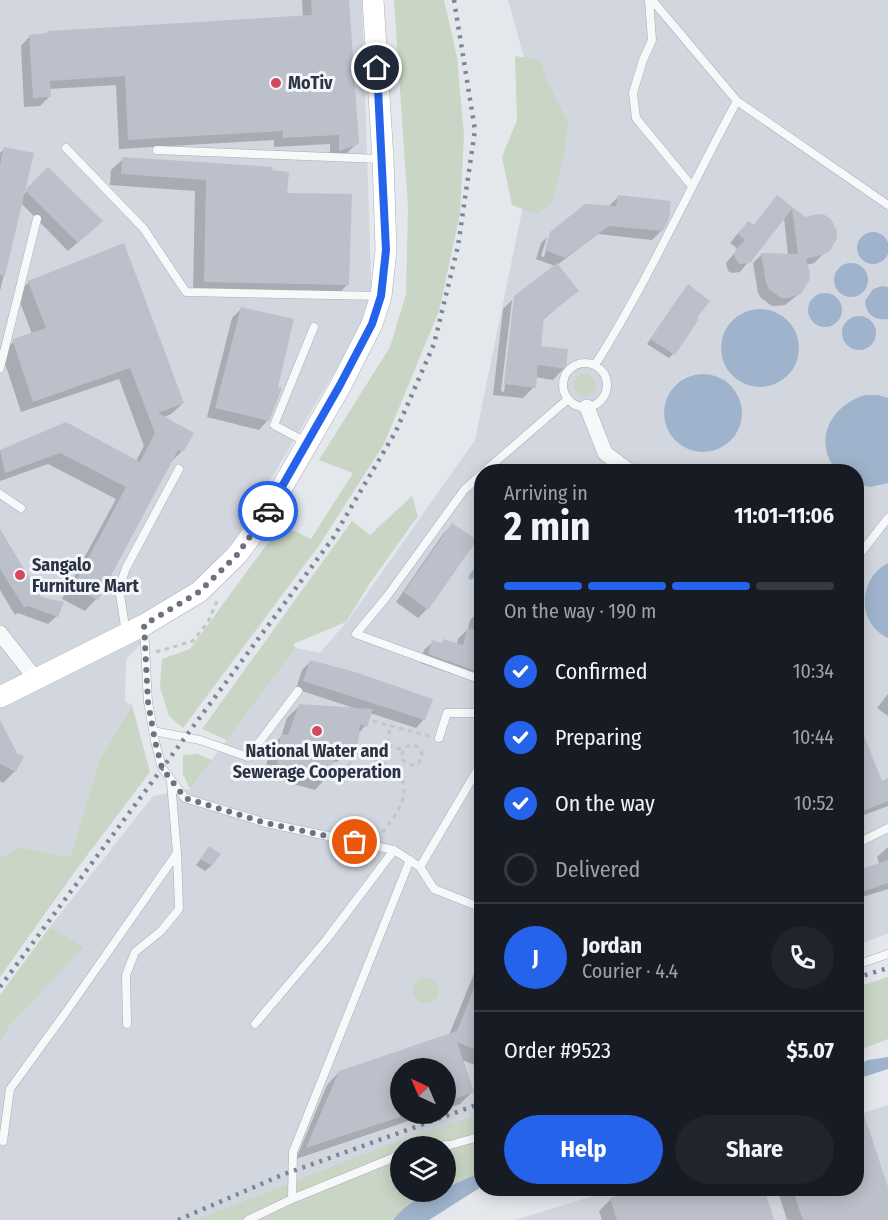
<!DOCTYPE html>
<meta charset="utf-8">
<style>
body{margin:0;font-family:"Fira Sans Condensed",sans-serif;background:#20242c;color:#f1f3f6;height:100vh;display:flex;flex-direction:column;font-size:22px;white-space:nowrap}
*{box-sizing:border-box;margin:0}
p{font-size:20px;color:#9ea1a6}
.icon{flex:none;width:33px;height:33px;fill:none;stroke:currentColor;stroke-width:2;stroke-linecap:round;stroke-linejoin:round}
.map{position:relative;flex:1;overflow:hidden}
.sheet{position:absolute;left:474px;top:464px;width:390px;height:732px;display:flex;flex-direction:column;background:#171b24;border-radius:24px;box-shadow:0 3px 15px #0003}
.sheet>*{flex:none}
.needle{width:39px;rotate:316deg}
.fabs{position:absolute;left:390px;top:1058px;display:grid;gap:12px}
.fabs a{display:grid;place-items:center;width:66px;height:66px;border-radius:50%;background:#171b24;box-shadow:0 3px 15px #0003;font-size:30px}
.pin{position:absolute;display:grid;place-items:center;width:51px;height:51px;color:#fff;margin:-26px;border:3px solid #fff;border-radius:50%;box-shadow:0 2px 6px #0007}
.courier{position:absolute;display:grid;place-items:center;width:60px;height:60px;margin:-30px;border:4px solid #2563eb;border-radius:50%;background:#fff;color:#222;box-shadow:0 2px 8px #0007}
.overview em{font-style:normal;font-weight:700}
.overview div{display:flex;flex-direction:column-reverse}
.overview{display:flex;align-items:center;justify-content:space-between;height:102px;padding:0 30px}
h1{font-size:39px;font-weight:700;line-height:45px}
.bar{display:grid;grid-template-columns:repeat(4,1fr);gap:9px 6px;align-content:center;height:72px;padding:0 30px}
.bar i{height:8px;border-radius:4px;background:#363941}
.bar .current{background:#2563eb}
.bar p{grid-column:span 4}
.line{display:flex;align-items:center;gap:15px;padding:0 30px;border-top:2px solid #363941}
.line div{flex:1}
.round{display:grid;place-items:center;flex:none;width:63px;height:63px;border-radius:32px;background:#20242c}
ol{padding:0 30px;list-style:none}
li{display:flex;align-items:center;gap:18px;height:66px}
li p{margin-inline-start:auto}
li .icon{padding:6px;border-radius:50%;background:#2563eb;color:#fff;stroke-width:4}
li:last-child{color:#9ea1a6}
li i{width:33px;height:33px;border:3px solid #363941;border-radius:50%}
.cta{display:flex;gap:12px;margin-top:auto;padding:12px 30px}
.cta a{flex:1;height:69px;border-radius:36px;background:#2563eb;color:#fff;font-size:24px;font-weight:700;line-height:69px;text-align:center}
.cta a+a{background:#20242c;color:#f1f3f6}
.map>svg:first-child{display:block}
.built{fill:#d2d6de;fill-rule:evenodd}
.green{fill:#c9d6c5}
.water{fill:#9fb4cc}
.shadow{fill:#0003}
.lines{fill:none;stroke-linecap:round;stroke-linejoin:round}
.stream{stroke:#9fb4cc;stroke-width:5}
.building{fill:#bbc0ca}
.lane-casing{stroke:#a9aeb7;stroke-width:9}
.street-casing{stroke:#a9aeb7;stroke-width:16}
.secondary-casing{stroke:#a9aeb7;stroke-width:22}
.path{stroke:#c2c5cb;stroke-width:3;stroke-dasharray:4.5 4.5;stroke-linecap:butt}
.lane{stroke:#f7f8fa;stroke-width:8}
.street{stroke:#f7f8fa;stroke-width:15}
.secondary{stroke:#fff;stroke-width:21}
.rail{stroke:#7d8696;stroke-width:4.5;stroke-dasharray:3 6;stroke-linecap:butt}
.done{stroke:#6c737f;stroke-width:6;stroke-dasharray:0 10.8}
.route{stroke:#2563eb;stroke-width:8}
.poi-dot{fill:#d1495b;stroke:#f4f6f9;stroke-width:2}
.labels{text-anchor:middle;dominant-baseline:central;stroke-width:6;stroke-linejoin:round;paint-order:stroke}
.poi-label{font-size:18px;font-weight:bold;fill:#2b3445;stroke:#f4f6f9;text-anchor:start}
</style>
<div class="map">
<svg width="888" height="1220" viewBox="0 0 888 1220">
<rect width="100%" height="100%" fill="#e4e7ec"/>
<path class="built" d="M0 0H362L372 309 234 541 126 660 125 701 132 705 100 759 70 857 19 847 0 858Z
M508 0H888V933L857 946 856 471H482L481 1159 446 1146H400L337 1220H0V995L50 927 153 796 190 789 296 648 320 653 349 619 475 440 541 118ZM400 1068H446V1113H400Z
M888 1105V1220H515L619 1188H856L857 1115Z"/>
<path class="green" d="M394 0H444L457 57 464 135 460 214 439 311 384 444 320 544 183 728 169 716 160 687 162 659 190 649 281 525 311 539 353 473 319 460 390 347 406 294 408 208Z
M515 56 540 60 547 80 568 123 563 160 552 203 536 214 512 205 502 157 517 120Z
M574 385a11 11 0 1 1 22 0a11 11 0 1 1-22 0Z
M412 496 418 516 370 583 346 622 293 644 296 648 227 740 202 729 352 521 370 535Z
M132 705 150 772 79 866 0 977V858L19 847 70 857 100 759Z
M197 754 212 760 190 789 183 774V755Z
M50 927 84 947 9 1026 0 1042V995Z
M413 990a13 13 0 1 1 26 0a13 13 0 1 1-26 0Z
M888 977V1039L857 1051V987Z
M481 1114V1172L446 1188V1146H400V1191H438L409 1205 391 1220H196L387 1145Z"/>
<path class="water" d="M857 248a16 16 0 1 1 32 0a16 16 0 1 1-32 0Z
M834 280a17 17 0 1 1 34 0a17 17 0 1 1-34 0Z
M882 286 888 287V319C875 321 866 315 865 301L873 289Z
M808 310a17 17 0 1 1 34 0a17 17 0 1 1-34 0Z
M721 348a39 39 0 1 1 78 0a39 39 0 1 1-78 0Z
M842 333a17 17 0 1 1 34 0a17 17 0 1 1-34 0Z
M664 413a39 39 0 1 1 78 0a39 39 0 1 1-78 0Z
M865 395H878L888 398V483L870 487 857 484 856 471H837C812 441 830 406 865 395Z
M888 563V638C856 624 858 578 888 563Z
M888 1057V1069L857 1079V1065L868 1060Z
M481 1172V1187L429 1220H393C403 1206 427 1191 446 1191V1188Z"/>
<path class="shadow" d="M302 0H348L357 143 347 153 330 159V144L274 147V140L119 149 116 85 49 89 50 96 40 106 24 107 21 46 30 36 45 35 48 32 303 17Z
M5 148 23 195 48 169 92 230 68 251 21 203 0 291V153Z
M123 159 286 194 348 284 336 296 193 293 195 191 110 185 111 170Z
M618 197 662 230 652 240 598 234 557 265 577 290 543 320 539 347 564 368 553 380 535 377 534 387 523 398 493 395 503 309 512 300 501 391 504 392 516 298 555 266 536 259 541 243 547 237 541 256 544 257 551 233 609 206Z
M777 197 833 244 814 263 806 265 800 293 785 305 772 306 761 298 758 293 753 263 762 254 788 255 784 218 740 272 732 273 728 271 726 263 738 249 730 243 739 232 748 223 753 226Z
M29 282 183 403 171 414 162 418 183 450 171 462 96 599 85 611 62 599 116 499 48 464 0 481V451L66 424 136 461 144 446 119 379 21 412 2 354 14 341 32 334 17 294Z
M684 290 673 354 669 358 647 344Z
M241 309 268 420 259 430 207 417 232 318Z
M452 525 427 609 418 618 396 602 443 534Z
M0 532 40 598 57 616 48 624 18 613 15 615 0 590Z
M479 611 482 612V684L420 663 424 650 433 642 441 644 444 641 457 644 458 639 468 629 470 620Z
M311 661 424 719 416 728 370 713 365 726 358 734 357 742 337 762H333L327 777 315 790 265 776 269 748 281 737 287 718 300 705 354 708 296 689 302 670Z
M888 694V716L877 708Z
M856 721 881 783 888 780V806L856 818Z
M0 734 15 771 3 783 0 781Z
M888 847V889L856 899V873L880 865 877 857Z
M209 848 211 866 205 871 196 865Z
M482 954V1068L462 1060 472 1092 460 1104 446 1109V1068H400V1113H432L296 1159 327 1085 339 1072 449 1035Z
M648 1188H762L773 1220H602L599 1211 611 1199Z
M777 1188H856L888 1192V1220H787Z"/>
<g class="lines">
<path class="stream" d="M471 577 482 562"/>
</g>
<path class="building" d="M311 0H349L359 144 339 151V135L283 138V131L128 140 125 76 50 81 51 97 33 98 29 35 48 33V31L312 15Z
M4 147 34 153 5 276 0 275V165Z
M122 157 273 167 272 170 289 172 287 193 352 194 349 285 204 282 206 180 121 174Z
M48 167 103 221 78 243 25 190Z
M618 195 671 201 669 219 663 231 609 226 565 258 545 250 550 232 585 204 616 206Z
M777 195 805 217 818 214 825 215 831 219 837 231V238L830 251 825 254 806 259 810 274 809 281 801 294 788 298H781L769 289 766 283 761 253 798 254 792 209 750 263 739 264 734 256 736 249 745 240 738 234 748 221 754 225Z
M124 243 184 403 158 413 194 433 184 451 178 450 98 600 73 587 126 487 60 453 5 473 0 450 66 422 140 462 155 433 130 368 33 402 13 342V339L46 328 28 281Z
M557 263 579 291 544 318 541 346 568 349 566 369 538 365 536 388 504 384 514 296Z
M688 284 710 301 697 318 699 319 675 355 650 339Z
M241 307 294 319 278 387 282 388 269 421 215 408Z
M452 523 477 540 428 610 404 592Z
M0 529 41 597 64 602 58 617 28 606 24 607 0 569Z
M467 628 482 632V673L428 654 432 640 442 643 443 639 463 645Z
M310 660 355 672 433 699 425 720 303 681Z
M299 704 373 709 367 727 360 724 358 743 351 750 338 751 328 778 277 764 281 734 288 735Z
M857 718 882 781 888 778V801L856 814Z
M0 720 17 753 24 756 16 772 0 764Z
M209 846 221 854 212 866 200 859Z
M888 860V883L856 894V871Z
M480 973 482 1052 457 1042 474 1092 446 1102V1068H400V1117L306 1148 339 1071 457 1031Z
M859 1100 888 1187V1220H803L792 1188H856V1101Z
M643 1188H764L774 1220H617L610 1198Z"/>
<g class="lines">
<g class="lane-casing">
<path id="lane" d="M649 0 652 40 643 60 633 93 636 118 691 185
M652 0 737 101 888 205
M66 148 144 229 186 292 380 296
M157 150 381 159
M563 385a22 22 0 1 1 44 0a22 22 0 1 1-44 0Z
M595 365C648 281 689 189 737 101
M0 368 37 219
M306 442 274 425 314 327
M485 471 568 399
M482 474 464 490 388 595 356 634 482 680
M0 494 21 508
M856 559 888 518
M144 627 148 702 155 741 162 768 185 798 266 823 394 850 420 867 434 889 482 908
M126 633 119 588 126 568 179 469
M153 731 200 740 248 757 298 691
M439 738 447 713H482
M856 844 888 828
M420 867 482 762
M856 965 888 954
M127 1024 126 975 135 952 161 931 179 909 177 853
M255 1024 326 940 394 850
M3 1141 10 1089 66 1012 177 853 171 782
M436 1146 450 1145 482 1136
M292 1199 400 1155
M248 1220 292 1199 293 1152 410 860"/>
</g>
<g class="street-casing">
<path id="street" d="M587 407 605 453 629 471
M0 633 36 679"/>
</g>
<g class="secondary-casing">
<path id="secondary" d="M0 697 144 625 199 592 237 555 265 517 341 385 372 324 381 296 386 250 383 159 373 0"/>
</g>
<path class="path" d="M156 652 193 641 208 622 217 601
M373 721 429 736
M402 755a10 10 0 1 1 20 0a10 10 0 1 1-20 0Z
M388 745 403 750
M381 760 388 745 390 725
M343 783 354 752C386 762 420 774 396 814 391 823 384 827 381 837"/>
<use href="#lane" class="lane"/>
<use href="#street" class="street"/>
<use href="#secondary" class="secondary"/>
<path class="rail" d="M856 978 888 968
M0 987 333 538 396 431 434 344 458 246 475 130 454 0
M178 1220 282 1175 482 1103"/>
</g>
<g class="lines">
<path class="done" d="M268 511 237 555 199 592 144 625 148 702 155 741 162 768 185 798 266 823 355 842"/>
<path class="route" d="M268 511 340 385 372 324 381 296 386 250 377 68"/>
</g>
<g class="poi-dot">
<circle cx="276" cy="83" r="6"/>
<circle cx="20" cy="575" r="6"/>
<circle cx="317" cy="731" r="6"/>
</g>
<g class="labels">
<g class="poi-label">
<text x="288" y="83">MoTiv</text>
<text x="32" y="565">Sangalo<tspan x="32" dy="21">Furniture Mart</tspan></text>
<text x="317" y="751" text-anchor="middle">National Water and<tspan x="317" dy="21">Sewerage Cooperation</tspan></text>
</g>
</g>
</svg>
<div class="fabs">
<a><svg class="needle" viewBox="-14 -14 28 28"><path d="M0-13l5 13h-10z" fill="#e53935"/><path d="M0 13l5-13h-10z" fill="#9ea1a6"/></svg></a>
<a><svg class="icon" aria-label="layers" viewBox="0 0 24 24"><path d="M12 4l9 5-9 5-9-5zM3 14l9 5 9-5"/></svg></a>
</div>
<div class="pin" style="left:355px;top:842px;background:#ea580c"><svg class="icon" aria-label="bag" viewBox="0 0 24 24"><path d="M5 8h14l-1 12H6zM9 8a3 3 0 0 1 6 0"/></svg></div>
<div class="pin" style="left:377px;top:68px;background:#1f2937"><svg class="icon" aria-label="home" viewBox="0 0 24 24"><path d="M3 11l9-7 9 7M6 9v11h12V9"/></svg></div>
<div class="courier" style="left:268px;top:511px"><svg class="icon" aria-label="car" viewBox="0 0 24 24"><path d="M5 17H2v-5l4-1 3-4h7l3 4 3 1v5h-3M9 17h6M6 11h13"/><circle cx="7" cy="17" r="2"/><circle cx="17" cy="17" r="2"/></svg></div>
<section class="sheet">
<div class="overview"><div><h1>2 min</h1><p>Arriving in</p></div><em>11:01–11:06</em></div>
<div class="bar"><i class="current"></i><i class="current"></i><i class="current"></i><i></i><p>On the way · 190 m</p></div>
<ol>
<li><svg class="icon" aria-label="check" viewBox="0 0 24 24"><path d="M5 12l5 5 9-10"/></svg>Confirmed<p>10:34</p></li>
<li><svg class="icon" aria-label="check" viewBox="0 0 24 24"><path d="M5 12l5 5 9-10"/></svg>Preparing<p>10:44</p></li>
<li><svg class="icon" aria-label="check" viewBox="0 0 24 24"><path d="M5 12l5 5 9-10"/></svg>On the way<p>10:52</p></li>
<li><i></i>Delivered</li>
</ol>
<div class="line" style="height:108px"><b class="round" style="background:#2563eb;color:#fff">J</b><div><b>Jordan</b><p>Courier · 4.4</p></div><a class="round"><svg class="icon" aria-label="phone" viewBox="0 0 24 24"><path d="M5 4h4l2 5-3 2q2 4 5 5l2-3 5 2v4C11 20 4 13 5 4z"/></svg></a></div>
<div class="line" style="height:78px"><div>Order #9523</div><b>$5.07</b></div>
<div class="cta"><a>Help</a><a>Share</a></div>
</section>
</div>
